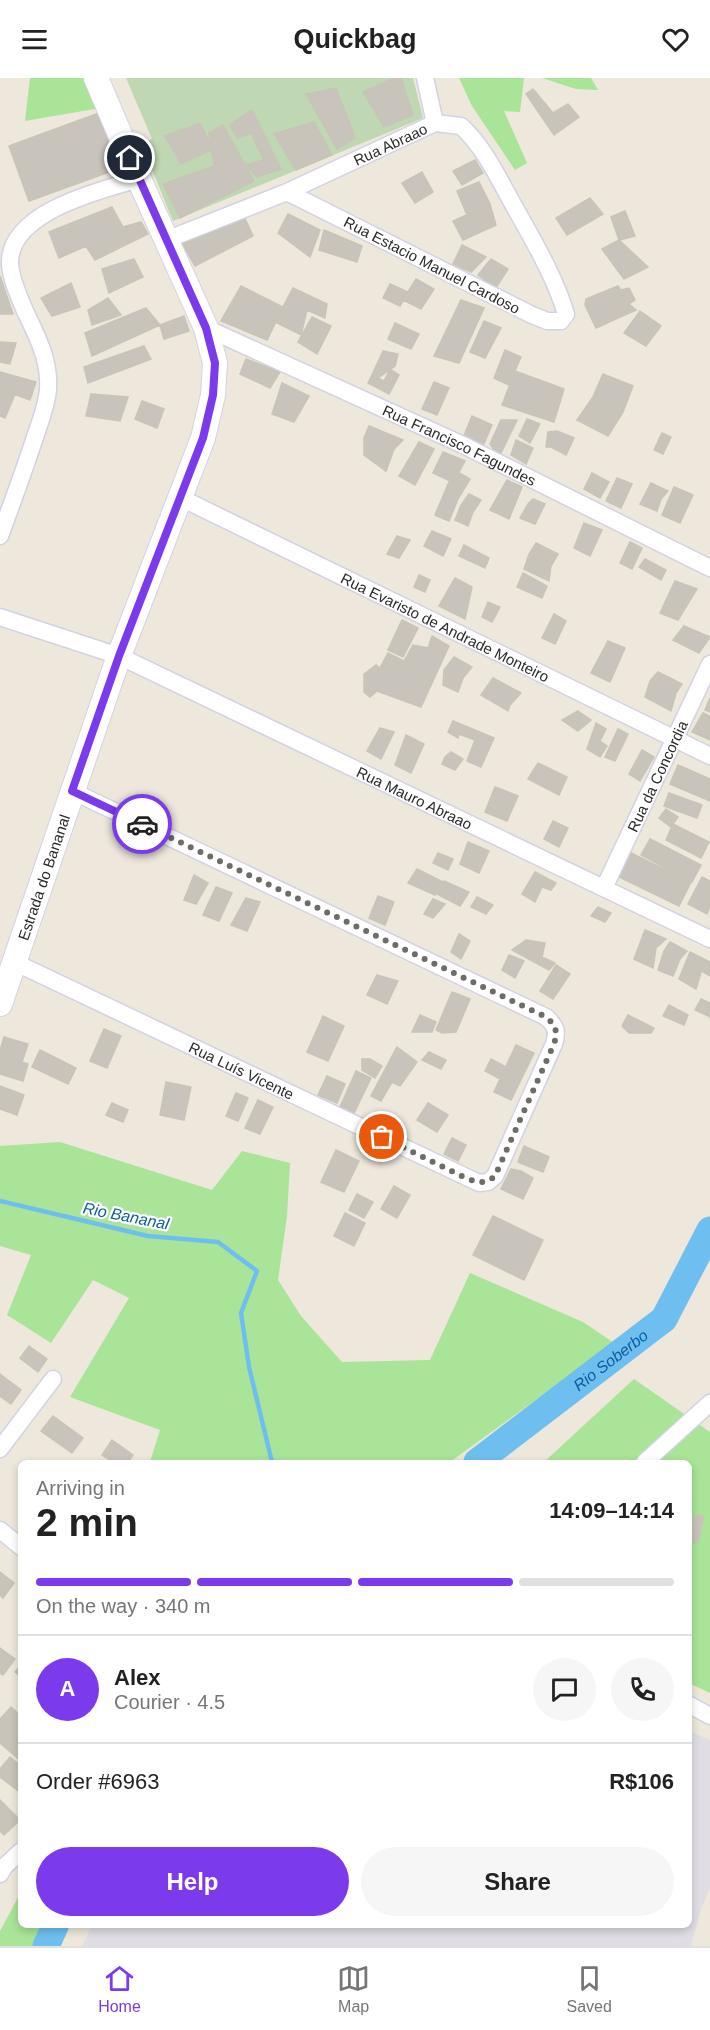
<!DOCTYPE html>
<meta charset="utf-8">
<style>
body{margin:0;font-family:Arial,sans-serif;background:#f6f6f6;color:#222;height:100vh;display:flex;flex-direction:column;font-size:22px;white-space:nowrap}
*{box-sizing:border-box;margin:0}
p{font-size:20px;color:#767676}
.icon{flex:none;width:33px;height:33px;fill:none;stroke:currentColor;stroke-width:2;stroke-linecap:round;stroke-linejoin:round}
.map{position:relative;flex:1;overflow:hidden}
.drawer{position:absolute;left:18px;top:1382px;width:674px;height:468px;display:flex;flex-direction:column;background:#fff;border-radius:9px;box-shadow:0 3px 9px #0003}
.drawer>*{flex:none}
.pin{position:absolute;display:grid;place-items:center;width:51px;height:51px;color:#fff;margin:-26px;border:3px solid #fff;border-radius:50%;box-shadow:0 2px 6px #0007}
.courier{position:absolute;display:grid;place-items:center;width:60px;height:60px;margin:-30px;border:4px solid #7c3aed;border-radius:50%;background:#fff;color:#222;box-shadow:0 2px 8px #0007}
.overview em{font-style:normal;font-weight:700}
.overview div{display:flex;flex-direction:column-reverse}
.overview{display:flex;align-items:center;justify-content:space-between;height:102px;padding:0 18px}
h1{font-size:39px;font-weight:700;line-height:45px}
.bar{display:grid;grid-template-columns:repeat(4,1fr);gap:9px 6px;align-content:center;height:72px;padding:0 18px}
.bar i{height:8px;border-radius:4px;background:#e0e0e0}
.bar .on{background:#7c3aed}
.bar p{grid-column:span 4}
.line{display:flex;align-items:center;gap:15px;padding:0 18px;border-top:2px solid #e0e0e0}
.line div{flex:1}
.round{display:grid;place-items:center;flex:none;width:63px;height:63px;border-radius:32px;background:#f6f6f6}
.cta{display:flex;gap:12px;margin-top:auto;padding:12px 18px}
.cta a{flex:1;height:69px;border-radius:36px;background:#7c3aed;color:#fff;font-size:24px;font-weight:700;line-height:69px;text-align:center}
.cta a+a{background:#f6f6f6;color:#222}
header{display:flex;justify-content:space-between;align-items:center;height:78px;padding:0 18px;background:#fff;font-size:27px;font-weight:700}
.menu{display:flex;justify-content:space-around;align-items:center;height:84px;border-top:2px solid #e0e0e0;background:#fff;font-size:16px;color:#767676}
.menu a{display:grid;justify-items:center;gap:3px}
.menu .on{color:#7c3aed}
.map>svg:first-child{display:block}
.industrial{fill:#e0dde5}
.green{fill:#a9e498}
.cemetery{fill:#c0d7b3}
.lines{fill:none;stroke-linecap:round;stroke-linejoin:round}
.stream{stroke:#6ebff0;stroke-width:4.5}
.river{stroke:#6ebff0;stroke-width:27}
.building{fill:#c8c4bc;stroke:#c8c4b6;stroke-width:1.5}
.minor-casing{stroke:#d1d3e3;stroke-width:19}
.secondary-casing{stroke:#d1d3e3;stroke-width:26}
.minor{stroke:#fff;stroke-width:16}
.secondary{stroke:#fff;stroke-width:24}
.done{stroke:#6e6c68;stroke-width:6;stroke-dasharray:0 10.8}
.route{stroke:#7c3aed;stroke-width:8}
.labels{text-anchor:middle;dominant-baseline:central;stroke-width:4.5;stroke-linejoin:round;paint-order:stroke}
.street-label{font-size:15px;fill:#2a2a2a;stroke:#fff}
.water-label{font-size:16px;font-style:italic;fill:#0c5b9d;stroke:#fff}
</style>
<header><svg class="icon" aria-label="menu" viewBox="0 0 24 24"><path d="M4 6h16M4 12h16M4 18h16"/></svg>Quickbag<svg class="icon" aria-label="heart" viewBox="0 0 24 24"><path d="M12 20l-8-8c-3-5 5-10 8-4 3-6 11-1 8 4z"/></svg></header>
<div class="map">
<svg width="710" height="1868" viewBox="0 0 710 1868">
<rect width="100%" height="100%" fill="#ede7dc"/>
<path class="industrial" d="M689 1653 710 1662V1810L701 1831 691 1868H82L93 1846H688Z"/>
<path class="green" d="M30 0H92L106 29 25 43Z
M459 0H524L520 34 504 33 527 85 515 92 472 28Z
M542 0H591L598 12 576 11Z
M60 1064 212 1112 242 1073 290 1085 287 1138 278 1202 301 1238 342 1284 430 1282 470 1195 583 1244 614 1265 450 1384H150L160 1352 70 1319 129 1220 93 1202 51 1265 7 1237 31 1177 0 1168V1068Z
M634 1301 710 1354V1615L689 1605 688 1384H544Z
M21 1814V1846L43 1847 33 1868H0V1853Z"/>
<path class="cemetery" d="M126 0H413L423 40 173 143 142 67 152 61Z"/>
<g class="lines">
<path class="stream" d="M0 1123 148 1158 218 1164 257 1193 241 1235 249 1289 272 1384"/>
<g class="river">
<path id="s1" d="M477 1384 664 1241 710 1152"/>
<path d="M46 1868 56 1846"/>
</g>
</g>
<path class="building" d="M394 0H401L413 37 384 49 363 14Z
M336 10 355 60 337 71 306 16Z
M533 11 553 35 568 26 579 39 554 57 526 16Z
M252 32 281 91 257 99 245 87 264 82 251 55 238 60 229 47Z
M99 35 120 90 29 123 9 68Z
M314 44 332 77 296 92 274 56Z
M200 45 213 71 181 86 165 58Z
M223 47 254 103 180 140 163 106 214 88 209 55Z
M475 82 483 95 462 107 453 93Z
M422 94 433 114 415 125 402 105Z
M479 104 490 126 467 137 457 113Z
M590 120 603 136 567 157 556 140Z
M490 126 496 147 463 162 453 143Z
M112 129 123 149 141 144 148 156 95 182 86 168 59 180 49 154Z
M241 132 253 158 195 188 182 165Z
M625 133 635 158 619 162 611 139Z
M288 136 320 152 310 179 278 155Z
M324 152 362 168 357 184 319 172Z
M619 162 648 189 624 201 602 171Z
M462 167 486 179 471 194 453 186Z
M134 181 143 199 109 215 102 191Z
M491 181 508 191 496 210 478 197Z
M0 198 13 236H0Z
M416 201 434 211 421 231 403 222Z
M71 205 80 229 52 238 41 220Z
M390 206 408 214 400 228 383 220Z
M241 208 283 229 267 262 221 243Z
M618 208 621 212 629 210 635 222 629 226 636 232 596 250 585 227 586 221Z
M293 210 327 226 325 240 307 232 301 257 275 244Z
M108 220 121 237 92 247 88 232Z
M461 222 484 230 459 285 434 278Z
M146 230 160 247 92 278 85 255Z
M640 233 661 248 646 268 624 255Z
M184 238 189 253 164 261 160 247Z
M312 239 331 248 317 276 298 264Z
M484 243 501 250 485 280 470 274Z
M395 245 419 256 411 271 388 261Z
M0 264 16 265 10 286 0 284Z
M144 268 151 281 88 305 84 289Z
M505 272 521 279 509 307 494 300Z
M383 273 398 276 395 288 378 300 372 297Z
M246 281 280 294 270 310 240 296Z
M390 291 399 297 389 316 368 305 372 297 384 303Z
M515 293 564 311 554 344 502 327Z
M0 294 36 304 30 322 0 311Z
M603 296 633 308 623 334 593 319Z
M434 304 449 310 437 337 422 331Z
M282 305 309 318 294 344 272 336Z
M0 312 15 316 5 340 0 338Z
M91 316 128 319 120 343 86 338Z
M593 319 623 334 608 358 577 342Z
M142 323 164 331 157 350 135 341Z
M472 338 492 347 483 368 463 360Z
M527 341 540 346 530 365 519 358Z
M501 342H517L499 379 490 366Z
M369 348 403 362 394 371 386 393 364 377V360Z
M557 353 574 360 566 377 551 369H546L548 354Z
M662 355 671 359 663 376 654 372Z
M516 362 533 370 526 386 511 377Z
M419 364 434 371 415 407 399 398Z
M443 374 465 383 459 394 454 391 448 402 433 395Z
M454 392 470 401 458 421 449 443 435 437Z
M592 395 609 404 600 420 584 411Z
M617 400 632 406 621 430 606 423Z
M507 402 522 409 509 441 490 432Z
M651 405 668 413 661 421 657 433 640 426Z
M674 409 693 417 680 445 662 437Z
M469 416 481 422 473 434 468 448 455 442 461 427Z
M533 421 545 426 535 446 520 440 528 426Z
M584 445 602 452 590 478 574 470Z
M432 453 451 461 443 478 424 468Z
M397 458 410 462 399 480 387 476Z
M630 464 642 470 632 491 620 485Z
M536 465 558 476 551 488 549 503 524 491 529 476Z
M464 467 489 480 485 490 459 478Z
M645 481 666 492 661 502 639 489Z
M523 495 547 508 542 520 517 509Z
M419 497 430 502 425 514 414 509Z
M455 500 472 509 465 541 439 528Z
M675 503 697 511 678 542 660 535Z
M488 524 500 529 492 544 482 539Z
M554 536 566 543 555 566 542 560Z
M402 542 418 550 403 579 388 572Z
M684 548 710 559 699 575 673 562Z
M432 558 449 568 421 629 377 613 370 619 364 614V596L376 587 380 590 388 575 404 583 413 567 428 570Z
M608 563 625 570 610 604 591 595Z
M454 579 472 589 463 600 458 614 443 607 444 592Z
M658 594 682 606 676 615 671 633 645 619 650 603Z
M493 600 521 615 510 627 508 633 481 617Z
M710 620V634L705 632Z
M578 633 591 642 578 653 562 642Z
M703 635 710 638V662L692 654Z
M453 643 494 660 481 689 467 683 475 662 459 656 458 660 448 654Z
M596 645 606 651 600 663 607 668 600 679 587 671Z
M380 650 394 654 381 681 367 673Z
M618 651 628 656 615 683 605 679Z
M406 657 424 666 411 695 395 687Z
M642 672 654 679 640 703 629 696Z
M451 674 463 681 455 692 442 686 445 679Z
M538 685 567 699 559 717 528 701Z
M678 687 710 701V723L670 706Z
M495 709 518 718 507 743 485 734Z
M669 715 702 727 697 740 664 728Z
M666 731 678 739 671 749 659 740Z
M553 743 568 750 559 769 544 761Z
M673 746 709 764 701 780 666 762Z
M650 761 701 787 692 804 641 777Z
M468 764 489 773 479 795 460 786Z
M438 775 453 781 448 792 433 785Z
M631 775 691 804 679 828 619 799Z
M417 791 443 804 435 817 408 805Z
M535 794 556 805 551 812 542 809 535 824 522 816Z
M194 797 208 805 196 826 184 822Z
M702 799 710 803V828L707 836 688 826Z
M444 803 469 814 460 828 435 815Z
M216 809 232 815 219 843 203 837Z
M378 818 394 824 385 847 369 840Z
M477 819 493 827 486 836 471 829Z
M246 820 260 824 247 853 231 847Z
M433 821 445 826 433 840 424 836Z
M598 829 611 835 605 844 591 838Z
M645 852 666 861 656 870 653 890 634 881Z
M459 856 470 863 461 881 451 874Z
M526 862 545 865 542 879 555 885 549 892 512 872Z
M670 864 687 873 680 881 673 898 658 892 664 873Z
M690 874 710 884V898L703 894 702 891 696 911 679 901Z
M509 877 524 883 515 900 502 892Z
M556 887 570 896 553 921 540 913Z
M377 897 398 903 387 926 367 917Z
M452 914 470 921 456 954 442 955 436 952Z
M701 921 710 925V939L695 932Z
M669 927 688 937 684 947 663 938Z
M420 937 436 944 432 954H412Z
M628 937 654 950 651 955H629L622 948Z
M323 938 344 948 328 983 307 974Z
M104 951 121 958 107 990 90 983Z
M4 959 28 966 22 984 28 986 23 1003 0 996V973Z
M516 967 534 975 511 1022 494 1014Z
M397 969 417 984 400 1008 392 1004 381 1023 371 1018Z
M40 972 76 990 68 1006 32 989Z
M429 974 446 982 441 991 422 982Z
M362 981H370L382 988 375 1000 362 992Z
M491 981 506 989 500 1001 485 993Z
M356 993 371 1000 353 1037 339 1031Z
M327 998 345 1006 337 1025 318 1017Z
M166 1004 191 1009 184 1042 160 1037Z
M0 1008 24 1017 17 1037 0 1031Z
M236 1015 248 1020 238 1043 226 1038Z
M258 1022 273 1029 260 1056 245 1050Z
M112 1025 128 1032 123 1044 106 1037Z
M428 1025 448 1037 437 1054 417 1042Z
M452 1060 466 1067 458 1083 444 1076Z
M524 1068 549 1079 543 1094 518 1084Z
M336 1072 359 1083 344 1114 321 1104Z
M511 1091 521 1093 533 1100 523 1121 501 1111Z
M394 1108 410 1117 397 1140 381 1131Z
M357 1116 373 1124 364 1140 349 1132Z
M345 1135 365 1145 354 1168 334 1158Z
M493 1138 543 1162 524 1202 473 1177Z
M29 1268 47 1281 38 1294 20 1280Z
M0 1296 21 1312 11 1326 0 1318Z
M53 1338 83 1360 72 1375 41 1353Z
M112 1362 133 1377 128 1384H113L102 1377Z
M704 1437 698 1464 688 1465V1439Z
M0 1494 14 1505 3 1520 0 1517Z
M0 1570 15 1581 3 1597 0 1595Z
M21 1587V1599L15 1594Z
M11 1629 21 1638V1683L0 1665V1641Z
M10 1679 21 1688V1715L0 1699V1691Z
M0 1722 20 1742 4 1757 0 1753Z"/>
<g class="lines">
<g class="minor-casing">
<g id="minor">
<path d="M425 0 435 45"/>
<path id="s2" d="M166 162 287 114 435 45 461 48C485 70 498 100 514 128 533 162 555 199 566 236L561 243H547L532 237 287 114"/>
<path id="s3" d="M206 250 463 367 710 490"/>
<path id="s4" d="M181 420 710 678"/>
<path d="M0 458C12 425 24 393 35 359 40 344 47 327 48 311 50 282 37 258 25 233 19 218 11 202 10 186 8 134 101 112 139 101"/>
<path id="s5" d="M0 539 119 578 710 861"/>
<path id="s6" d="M604 810 710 586"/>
<path id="s7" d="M14 884 479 1105 488 1104 495 1098 554 966C558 953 556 948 546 939L72 713"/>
<path d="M0 1371 53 1301"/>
<path d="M645 1384 710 1325"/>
<path d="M0 1452 21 1469"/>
<path d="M688 1626 710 1638"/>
<path d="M0 1796 5 1788 21 1773"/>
</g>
</g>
<g class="secondary-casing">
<g id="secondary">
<path id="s8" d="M0 926 119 578 203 360 213 317 215 285 206 250 139 101 96 0"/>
</g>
</g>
<use href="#minor" class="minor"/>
<use href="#secondary" class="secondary"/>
</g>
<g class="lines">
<path class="done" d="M142 746 546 939C556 948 558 953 554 966L495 1098C486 1106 479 1105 468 1101L382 1059"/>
<path class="route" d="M130 80 206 250 215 285 213 317 203 360 119 578 72 713 142 746"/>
</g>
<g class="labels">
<g class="street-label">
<text stroke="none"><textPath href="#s2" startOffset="244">Rua Abraao</textPath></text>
<text transform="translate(432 187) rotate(27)">Rua Estacio Manuel Cardoso</text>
<text stroke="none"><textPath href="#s3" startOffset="279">Rua Francisco Fagundes</textPath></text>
<text stroke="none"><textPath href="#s4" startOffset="294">Rua Evaristo de Andrade Monteiro</textPath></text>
<text stroke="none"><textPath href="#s6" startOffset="124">Rua da Concordia</textPath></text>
<text stroke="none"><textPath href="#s5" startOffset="453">Rua Mauro Abraao</textPath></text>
<text stroke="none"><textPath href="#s8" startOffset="134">Estrada do Bananal</textPath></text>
<text stroke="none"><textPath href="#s7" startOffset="252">Rua Luís Vicente</textPath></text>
</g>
<g class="water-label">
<text transform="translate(126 1138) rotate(11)">Rio Bananal</text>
<text stroke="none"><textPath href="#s1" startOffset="168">Rio Soberbo</textPath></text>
</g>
</g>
</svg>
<div class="pin" style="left:382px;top:1059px;background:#ea580c"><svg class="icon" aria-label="bag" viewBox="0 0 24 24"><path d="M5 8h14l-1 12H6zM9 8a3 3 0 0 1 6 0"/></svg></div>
<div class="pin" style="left:130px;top:80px;background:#1f2937"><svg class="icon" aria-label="home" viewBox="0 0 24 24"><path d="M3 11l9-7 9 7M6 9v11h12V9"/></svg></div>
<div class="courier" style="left:142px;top:746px"><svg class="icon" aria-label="car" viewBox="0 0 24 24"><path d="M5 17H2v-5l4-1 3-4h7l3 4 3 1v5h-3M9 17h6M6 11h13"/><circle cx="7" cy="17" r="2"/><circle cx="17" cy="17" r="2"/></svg></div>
<section class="drawer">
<div class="overview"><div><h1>2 min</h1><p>Arriving in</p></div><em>14:09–14:14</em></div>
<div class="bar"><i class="on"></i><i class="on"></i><i class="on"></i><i></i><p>On the way · 340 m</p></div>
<div class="line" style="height:108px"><b class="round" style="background:#7c3aed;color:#fff">A</b><div><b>Alex</b><p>Courier · 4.5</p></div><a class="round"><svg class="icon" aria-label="chat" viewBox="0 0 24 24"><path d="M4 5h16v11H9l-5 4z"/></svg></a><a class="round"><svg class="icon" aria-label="phone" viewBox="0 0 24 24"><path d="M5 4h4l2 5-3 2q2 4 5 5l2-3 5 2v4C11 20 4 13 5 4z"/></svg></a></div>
<div class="line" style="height:78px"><div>Order #6963</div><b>R$106</b></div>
<div class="cta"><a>Help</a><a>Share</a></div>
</section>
</div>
<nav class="menu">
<a class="on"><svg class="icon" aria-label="home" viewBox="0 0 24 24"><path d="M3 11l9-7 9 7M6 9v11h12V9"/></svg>Home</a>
<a><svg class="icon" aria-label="map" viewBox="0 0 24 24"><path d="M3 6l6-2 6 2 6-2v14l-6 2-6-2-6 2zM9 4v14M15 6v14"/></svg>Map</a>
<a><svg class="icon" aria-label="saved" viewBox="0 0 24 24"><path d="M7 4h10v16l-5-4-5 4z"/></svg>Saved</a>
</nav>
